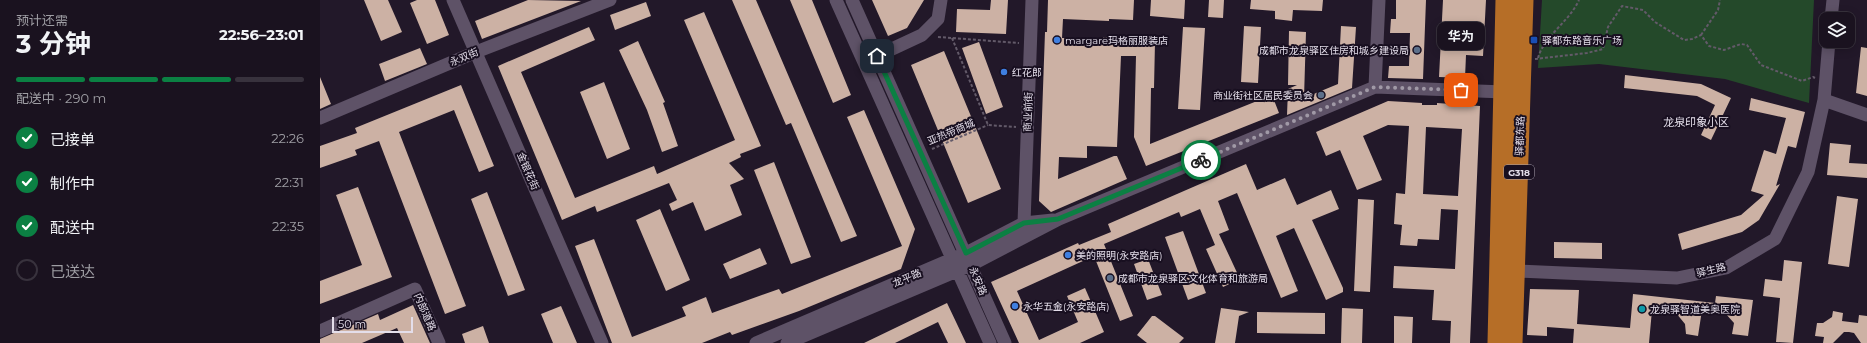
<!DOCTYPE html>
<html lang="zh">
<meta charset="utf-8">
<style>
body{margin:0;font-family:Montserrat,"Noto Sans SC",sans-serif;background:#231b28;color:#f1f3f6;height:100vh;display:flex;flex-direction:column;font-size:15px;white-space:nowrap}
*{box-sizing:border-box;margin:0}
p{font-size:13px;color:#9f9ea4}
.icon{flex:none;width:22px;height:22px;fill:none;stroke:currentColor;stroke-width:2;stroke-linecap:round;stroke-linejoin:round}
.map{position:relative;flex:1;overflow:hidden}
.drawer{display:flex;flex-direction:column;background:#1a121f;width:320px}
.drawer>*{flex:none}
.buttons{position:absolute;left:1499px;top:12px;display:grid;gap:8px}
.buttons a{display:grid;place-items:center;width:36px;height:36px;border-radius:8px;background:#1a121f;box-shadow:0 2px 10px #0003,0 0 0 1px #38323d;font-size:20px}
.scale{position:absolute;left:12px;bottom:10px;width:81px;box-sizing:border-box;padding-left:4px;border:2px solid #e4deea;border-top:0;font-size:11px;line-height:14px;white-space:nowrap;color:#e4deea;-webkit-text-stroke:3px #180f20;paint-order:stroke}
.pin{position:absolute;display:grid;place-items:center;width:34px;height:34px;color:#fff;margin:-17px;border-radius:8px;box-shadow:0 2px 6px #0006}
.courier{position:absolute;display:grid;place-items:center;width:40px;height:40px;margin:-20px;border:3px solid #0b8043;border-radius:50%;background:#fff;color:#222;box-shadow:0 1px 5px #0007}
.bubble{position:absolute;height:28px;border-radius:8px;background:#1a121f;box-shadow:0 2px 10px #0003,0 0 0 1px #38323d;font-size:13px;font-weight:700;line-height:28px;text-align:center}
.summary em{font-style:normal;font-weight:700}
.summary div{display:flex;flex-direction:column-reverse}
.summary{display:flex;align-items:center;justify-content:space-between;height:68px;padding:0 16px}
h1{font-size:26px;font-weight:700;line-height:30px}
.bar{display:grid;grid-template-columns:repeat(4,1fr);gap:6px 4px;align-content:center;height:48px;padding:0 16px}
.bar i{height:5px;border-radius:3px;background:#38323d}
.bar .current{background:#0b8043}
.bar p{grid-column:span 4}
ol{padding:0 16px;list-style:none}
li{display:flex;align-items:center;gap:12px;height:44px}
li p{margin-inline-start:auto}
li .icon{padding:4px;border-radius:50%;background:#0b8043;color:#fff;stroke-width:4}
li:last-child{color:#9f9ea4}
li i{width:22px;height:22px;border:2px solid #38323d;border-radius:50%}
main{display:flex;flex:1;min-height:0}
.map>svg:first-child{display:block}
.green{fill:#24492a}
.building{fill:#ccb1a4;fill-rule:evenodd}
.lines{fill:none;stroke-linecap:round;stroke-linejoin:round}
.path{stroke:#635a69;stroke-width:2;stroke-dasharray:3 2;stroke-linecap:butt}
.minor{stroke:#5e5267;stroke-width:13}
.highway{stroke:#b66e27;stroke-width:19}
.done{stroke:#a099a6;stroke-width:4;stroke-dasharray:0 7.2}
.route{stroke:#0b8043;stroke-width:5}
.shop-dot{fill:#3f7fe0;stroke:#180f20;stroke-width:1.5}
.transit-dot{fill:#1a4fb4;stroke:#180f20;stroke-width:1.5}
.service-dot{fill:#5c6f8a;stroke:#180f20;stroke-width:1.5}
.culture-dot{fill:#0f9aa8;stroke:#180f20;stroke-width:1.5}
.labels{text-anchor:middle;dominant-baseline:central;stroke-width:4;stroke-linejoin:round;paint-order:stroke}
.shield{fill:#180f20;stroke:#a7a0ad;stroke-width:1}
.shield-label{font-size:9px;font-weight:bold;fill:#e4deea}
.poi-label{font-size:10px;fill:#e4deea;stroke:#180f20;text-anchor:start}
.street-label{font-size:10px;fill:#e4deea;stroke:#180f20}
.neighbourhood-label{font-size:11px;fill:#e4deea;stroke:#180f20}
</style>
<main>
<section class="drawer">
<div class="summary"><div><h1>3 分钟</h1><p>预计还需</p></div><em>22:56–23:01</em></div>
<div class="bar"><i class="current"></i><i class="current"></i><i class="current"></i><i></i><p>配送中 · 290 m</p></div>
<ol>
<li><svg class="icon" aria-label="check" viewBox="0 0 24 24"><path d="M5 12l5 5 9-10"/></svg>已接单<p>22:26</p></li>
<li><svg class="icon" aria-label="check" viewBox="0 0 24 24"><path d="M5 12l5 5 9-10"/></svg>制作中<p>22:31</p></li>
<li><svg class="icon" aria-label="check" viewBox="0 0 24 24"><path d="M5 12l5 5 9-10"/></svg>配送中<p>22:35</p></li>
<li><i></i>已送达</li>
</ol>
</section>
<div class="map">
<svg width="1547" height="343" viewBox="0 0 1547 343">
<rect width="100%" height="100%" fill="#221829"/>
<path class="green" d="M1222 0H1494L1489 103 1405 79 1279 64 1218 68Z"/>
<path class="building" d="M44 0H68L82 32 61 41Z
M97 0H115L129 35 107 44 90 3Z
M208 0 261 1 162 39 155 21Z
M412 0H436L537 236 521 242 471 123 466 125Z
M470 0H492L531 95 513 103Z
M552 0H604L587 28 568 36Z
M671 0H688L686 34 636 32 637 9 670 10Z
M728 0H814L813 20 789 19V21L743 19 742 38 783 39V37L802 38V41L835 42 834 88H831L830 144 952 95 959 113 826 166 814 137 816 56H801L797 147 767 146V158L739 157 738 179 794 156H797L807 179 731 212 719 201 725 32H727Z
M831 0H865L864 19 830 16Z
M889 0H904L903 18 888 17Z
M931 0H1003L1002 11 973 10 972 21 955 19V11L930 9Z
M1076 0H1106L1103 79 1068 78 1069 66H1089L1090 33H1070L1071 19H1076Z
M1123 0H1166L1163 56 1146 55 1145 78 1119 77Z
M326 2 331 16 295 30 290 15Z
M384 12 441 146 420 154 421 157 409 163 424 179 410 185 422 215 385 231 373 202 352 211 349 204 357 200 349 183 277 212 275 206 242 220 178 66 269 27 275 40 201 72 255 198 334 166 337 174 415 140 364 20Z
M924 26 941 27 938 83 921 82Z
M1021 26 1036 27 1032 88 967 115 968 89 977 85H968L969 31 986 32 984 98 1018 84Z
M863 27 885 28 880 110 858 109Z
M318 41 345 102 343 103 358 146 342 152 327 110 299 50Z
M659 42 683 107 666 114 642 48Z
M1541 47 1547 48V96L1536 93Z
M100 48 107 64 65 81 59 64Z
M624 51 681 189 648 203 591 65Z
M1305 75 1381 84 1411 98 1391 140 1381 135 1395 105 1377 96 1304 88Z
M0 77 11 104 0 109Z
M284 82 310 149 287 159 260 92Z
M141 85 174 166 159 172 134 110 79 132 146 306 125 314 59 141 35 150 37 155 0 168V146L37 133 35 128Z
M1431 98 1485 112 1476 148 1468 146 1456 186 1460 184 1439 220 1422 232 1362 250 1358 234 1421 215 1444 195 1431 191 1444 150 1456 154 1466 118 1429 110Z
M1068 101 1102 103V105H1117V103L1160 106 1150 343H1130L1131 321 1112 320 1114 290 1073 288 1074 266 1135 269 1138 210 1121 209 1119 240 1098 239 1097 246 1080 245 1082 225 1074 224 1076 193 1085 194 1089 126 1068 125 1043 136 1062 180 1037 190 1020 150 1006 156 996 132ZM1106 127 1142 129 1138 196 1103 194Z
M544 110 595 229 581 269 479 311 412 335 410 332 382 343H292L255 246 274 239 312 337 366 316 362 307 386 297 392 313 459 289 462 294 582 246 527 117Z
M1510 143 1531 145 1529 163 1547 164V178L1507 175Z
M454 162 491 257 471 264 434 170Z
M926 164 937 190 965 178 977 205 1011 190 1019 209 992 220 1023 288V292L1006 300 974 228 956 236 978 291 961 298 917 193 898 201 909 230 899 234 920 279 903 287 886 249 895 245 880 209 861 217 859 212 784 244 813 316 800 321 774 256 697 291 719 340 758 322 747 296 765 288 784 332 760 343H699L671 282 758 243 759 245 791 232 788 224Z
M38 187 72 277 0 304V281L42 265 16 195Z
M167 192 205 290 188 296 151 199Z
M1517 196 1538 199 1529 267 1508 264Z
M1038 199 1054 200 1050 292 1034 291Z
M340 209 370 280 346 291 316 220Z
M863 231 886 293 868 300 845 237Z
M1234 242 1282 243V259L1234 258Z
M440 248 447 264 410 279 403 264Z
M828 259 842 295 827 300 814 264Z
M1464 260 1482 262 1473 343 1456 342 1460 298 1443 296 1445 279 1462 281Z
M1210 289 1259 290 1257 324 1310 328 1313 294 1395 303 1396 296 1433 300 1428 336 1412 334 1414 323 1405 313 1382 310 1378 336 1366 334 1365 324 1356 313 1332 310 1329 343H1253L1254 329 1227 327V336L1207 335Z
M627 303 646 343H628L618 322 575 343H544Z
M93 305 110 343H84L77 328 42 343H0V339L58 314 60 320Z
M241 306 257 343H233L221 314Z
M901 308 929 312 919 316 915 343H895Z
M1022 308 1043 309 1042 343H1021Z
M1513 311 1523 313 1522 321 1538 323 1539 315 1547 316V343H1541L1534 333 1529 332H1524L1513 343H1503L1504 337 1495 336 1497 323H1503L1512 317Z
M937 312 1005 313V334L937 333Z
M832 316H835L864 338 859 343H827L817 335Z
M1074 316 1093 317 1092 343H1074Z
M163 326 169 343H145L142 334Z"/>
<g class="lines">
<path class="path" d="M1381 35 1398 10 1400 0
M618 37 699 43
M632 38 668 125 696 127
M1218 58C1224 36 1249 22 1259 0
M1215 59 1267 53 1283 49 1288 27 1302 6 1323 10 1335 22 1364 40 1372 39 1381 35 1389 46 1404 50 1421 44 1427 45 1441 65 1482 81 1493 77 1495 78
M612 149 668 125"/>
<path class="minor" d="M133 0 282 343
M516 0 670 343
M532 0 685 343
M1511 19 1513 0
M557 56 602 35 618 19 621 0
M1055 87 1059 0
M1504 100 1547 115
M0 118 156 52 290 0
M704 223 712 0
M1196 271 1357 278 1406 268 1455 239 1488 172 1504 100 1509 41
M0 331 95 289 119 343
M436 343 646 253 704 223 733 220
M467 343 651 265 739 219 1055 87 1184 92"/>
<path class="highway" d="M1177 343 1185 0
M1193 343 1204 0"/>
</g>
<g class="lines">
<path class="done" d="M881 160 1055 87 1141 90"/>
<path class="route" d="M557 56 646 253 704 223 738 219 881 160"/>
</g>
<g class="shop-dot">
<circle cx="737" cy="40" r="4"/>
<circle cx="684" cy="72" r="4"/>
<circle cx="748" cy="255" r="4"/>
<circle cx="695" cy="306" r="4"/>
</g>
<rect class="transit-dot" x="1210" y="36" width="8" height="8" rx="2"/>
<g class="service-dot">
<circle cx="1097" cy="50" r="4"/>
<circle cx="1001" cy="95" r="4"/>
<circle cx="790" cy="278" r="4"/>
</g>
<circle class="culture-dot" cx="1322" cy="309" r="4"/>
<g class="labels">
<rect class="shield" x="1184" y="165" width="30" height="14" rx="3"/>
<g class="shield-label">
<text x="1199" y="172">G318</text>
</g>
<g class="poi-label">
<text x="745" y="40">margare玛格丽服装店</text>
<text x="1222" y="40">驿都东路音乐广场</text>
<text x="1089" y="50" text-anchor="end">成都市龙泉驿区住房和城乡建设局</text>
<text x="692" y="72">红花郎</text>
<text x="993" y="95" text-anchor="end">商业街社区居民委员会</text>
<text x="756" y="255">美的照明(永安路店)</text>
<text x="798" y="278">成都市龙泉驿区文化体育和旅游局</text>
<text x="703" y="306">永华五金(永安路店)</text>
<text x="1330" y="309">龙泉驿智道美奥医院</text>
</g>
<g class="street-label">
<text transform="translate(144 57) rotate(-23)">永双街</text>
<text transform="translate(708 112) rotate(-88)">商业前街</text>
<text transform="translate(631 132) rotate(-23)">亚热带商城</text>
<text transform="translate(1200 136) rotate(-88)">驿都东路</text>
<text transform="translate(208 171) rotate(67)">金银花街</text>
<text transform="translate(1391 270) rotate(-14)">驿生路</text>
<text transform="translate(587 278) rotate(-23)">龙平路</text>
<text transform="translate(658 281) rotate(67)">永安路</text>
<text transform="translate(105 312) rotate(67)">内部道路</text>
</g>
<g class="neighbourhood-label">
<text x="1376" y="122">龙泉印象小区</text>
</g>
</g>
</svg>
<div class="buttons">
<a><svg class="icon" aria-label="layers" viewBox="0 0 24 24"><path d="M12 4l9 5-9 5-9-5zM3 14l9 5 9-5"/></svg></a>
</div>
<div class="scale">50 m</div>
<div class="pin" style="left:1141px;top:90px;background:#ea580c"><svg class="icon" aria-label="bag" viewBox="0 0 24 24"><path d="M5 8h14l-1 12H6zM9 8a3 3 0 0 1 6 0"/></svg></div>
<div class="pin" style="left:557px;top:56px;background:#1f2937"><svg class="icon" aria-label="home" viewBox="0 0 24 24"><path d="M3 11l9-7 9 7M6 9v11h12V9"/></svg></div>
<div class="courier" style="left:881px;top:160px"><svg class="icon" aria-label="bike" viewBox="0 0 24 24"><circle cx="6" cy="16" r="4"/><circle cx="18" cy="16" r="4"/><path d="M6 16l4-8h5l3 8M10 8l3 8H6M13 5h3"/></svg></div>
<div class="bubble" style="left:1117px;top:22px;width:48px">华为</div>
</div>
</main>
